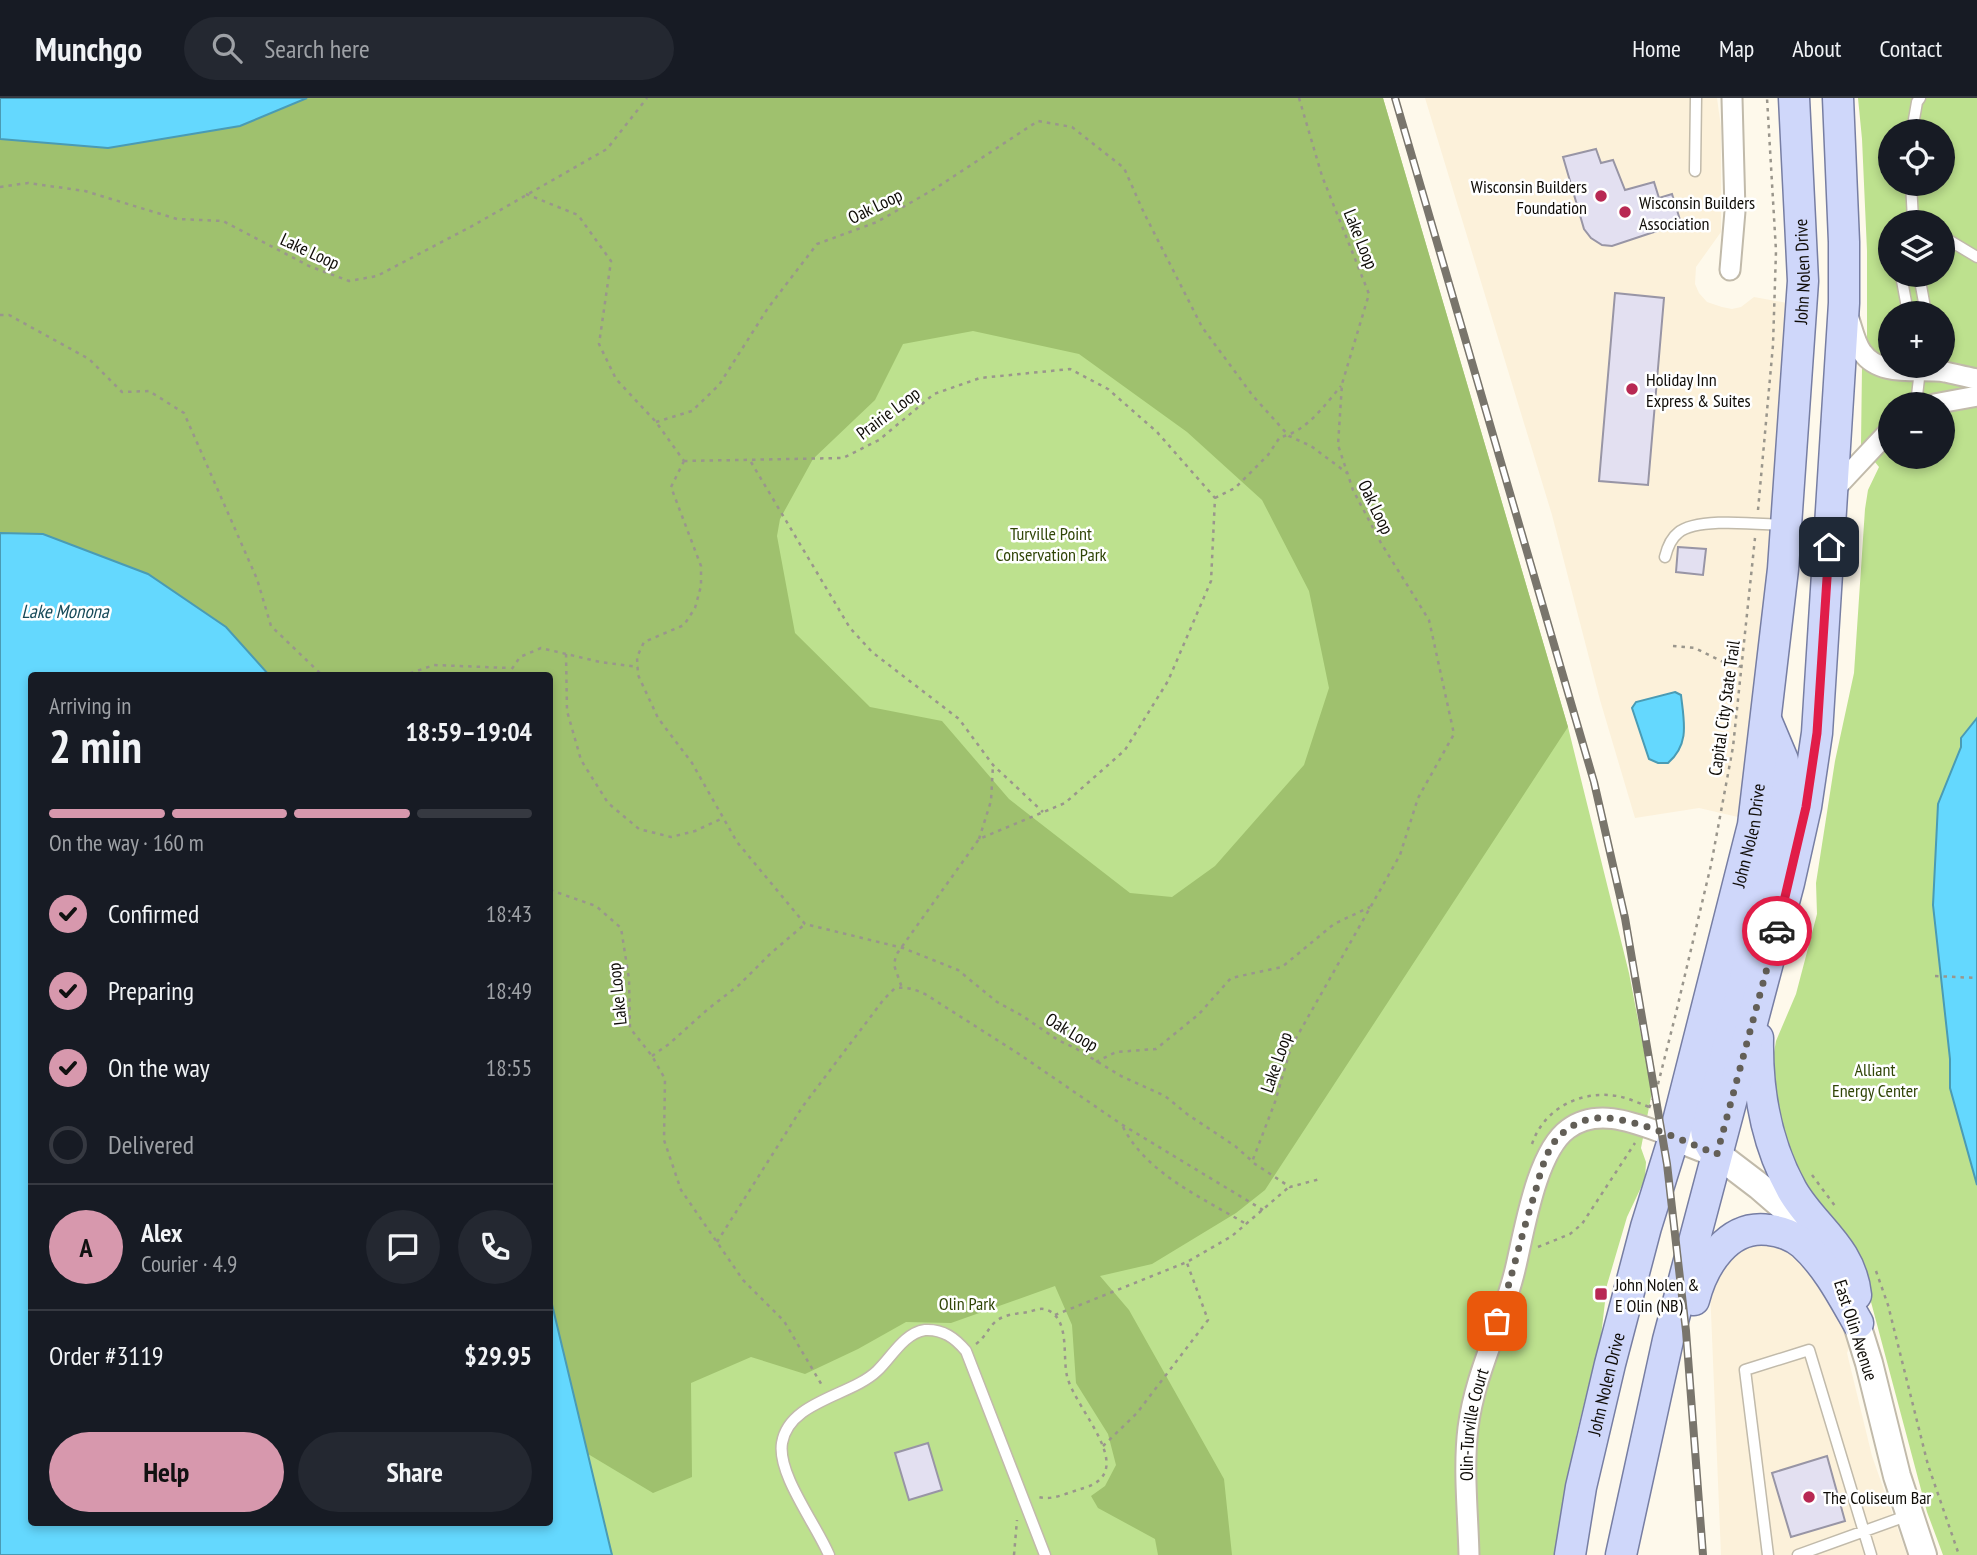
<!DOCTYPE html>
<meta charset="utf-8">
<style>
body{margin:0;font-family:"PT Sans Narrow",sans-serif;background:#242831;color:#f1f3f6;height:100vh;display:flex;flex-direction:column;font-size:26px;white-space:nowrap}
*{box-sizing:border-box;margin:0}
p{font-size:23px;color:#9ea1a6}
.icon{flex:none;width:38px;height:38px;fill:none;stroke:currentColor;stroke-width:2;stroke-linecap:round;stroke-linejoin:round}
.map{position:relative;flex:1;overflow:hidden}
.side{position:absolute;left:28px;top:574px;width:525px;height:854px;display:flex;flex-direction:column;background:#171b24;border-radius:7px;box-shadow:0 4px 10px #0003}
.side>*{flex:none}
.controls{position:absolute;left:1878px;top:21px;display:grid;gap:14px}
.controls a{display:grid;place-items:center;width:77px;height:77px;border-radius:50%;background:#171b24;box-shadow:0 4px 10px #0003;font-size:35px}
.pin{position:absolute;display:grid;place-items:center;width:60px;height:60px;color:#fff;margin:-30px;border-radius:14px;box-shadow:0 4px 10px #0006}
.courier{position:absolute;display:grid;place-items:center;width:70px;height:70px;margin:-35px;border:5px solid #e11d48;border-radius:50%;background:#fff;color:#222;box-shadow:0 2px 9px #0007}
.headline em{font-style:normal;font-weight:700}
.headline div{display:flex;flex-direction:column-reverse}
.headline{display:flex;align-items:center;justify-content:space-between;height:119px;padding:0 21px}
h1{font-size:46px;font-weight:700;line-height:52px}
.bar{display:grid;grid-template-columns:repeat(4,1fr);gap:10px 7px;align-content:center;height:84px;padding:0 21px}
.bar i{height:9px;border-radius:5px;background:#363941}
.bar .active{background:#d798ad}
.bar p{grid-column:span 4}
.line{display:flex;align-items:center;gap:18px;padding:0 21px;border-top:2px solid #363941}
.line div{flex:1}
.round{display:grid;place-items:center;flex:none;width:74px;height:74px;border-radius:37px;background:#242831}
ol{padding:0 21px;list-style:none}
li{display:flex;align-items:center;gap:21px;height:77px}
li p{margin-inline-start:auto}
li .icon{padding:7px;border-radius:50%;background:#d798ad;color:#111;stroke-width:4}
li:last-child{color:#9ea1a6}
li i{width:38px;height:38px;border:4px solid #363941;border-radius:50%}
.action{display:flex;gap:14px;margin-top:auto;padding:14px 21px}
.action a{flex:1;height:80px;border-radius:42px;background:#d798ad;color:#111;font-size:28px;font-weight:700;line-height:80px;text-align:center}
.action a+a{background:#242831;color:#f1f3f6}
header{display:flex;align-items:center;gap:42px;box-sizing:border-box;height:98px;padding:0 35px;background:#171b24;border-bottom:2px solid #363941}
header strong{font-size:33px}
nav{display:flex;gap:38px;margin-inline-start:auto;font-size:24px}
.search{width:490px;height:63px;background:#242831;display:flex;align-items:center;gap:18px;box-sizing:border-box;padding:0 24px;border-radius:38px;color:#9ea1a6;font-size:26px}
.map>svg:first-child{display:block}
.built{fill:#fcf1da}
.green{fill:#bde18e;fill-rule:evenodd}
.forest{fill:#9fc16e;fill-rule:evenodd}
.water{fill:#64d8fe;stroke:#4a9bb4;stroke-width:2}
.building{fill:#e3e0f1;stroke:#9895a5;stroke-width:2}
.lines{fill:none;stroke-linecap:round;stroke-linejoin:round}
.lane-casing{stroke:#c1baaa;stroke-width:13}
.street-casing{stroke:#c1baaa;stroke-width:23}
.secondary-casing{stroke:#c1baaa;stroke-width:30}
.primary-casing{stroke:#777ea3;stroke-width:33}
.path{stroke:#9a968c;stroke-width:2.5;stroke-dasharray:3.5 5;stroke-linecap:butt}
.lane{stroke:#fff;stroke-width:10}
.street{stroke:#fff;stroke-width:19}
.secondary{stroke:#fff;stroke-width:26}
.primary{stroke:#cfd7fa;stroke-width:30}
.rail-casing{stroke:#79756c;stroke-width:8}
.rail{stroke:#fff;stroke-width:5;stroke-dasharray:16;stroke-linecap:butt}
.done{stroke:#635f57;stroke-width:7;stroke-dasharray:0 12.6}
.route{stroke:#e11d48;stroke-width:9}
.poi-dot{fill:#b82853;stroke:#fff;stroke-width:2.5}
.labels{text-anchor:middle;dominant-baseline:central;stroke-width:5;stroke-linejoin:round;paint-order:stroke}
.poi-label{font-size:18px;fill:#0f0c07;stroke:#fff;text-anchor:start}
.street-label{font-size:18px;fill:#0f0c07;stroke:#fff}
.park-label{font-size:18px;fill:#304507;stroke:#fff}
.water-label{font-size:19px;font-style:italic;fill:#174a59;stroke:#fff}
</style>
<header>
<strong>Munchgo</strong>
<div class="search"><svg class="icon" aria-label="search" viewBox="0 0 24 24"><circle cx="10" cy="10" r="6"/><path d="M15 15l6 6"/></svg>Search here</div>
<nav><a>Home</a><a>Map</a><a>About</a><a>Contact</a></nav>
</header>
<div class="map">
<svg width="1977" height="1457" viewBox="0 0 1977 1457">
<rect width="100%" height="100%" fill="#fef9eb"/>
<path class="built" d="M1425 0H1717L1721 29V134L1696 169 1695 186 1699 195 1707 204 1722 209 1732 211 1741 209 1754 199 1787 205 1780 342 1748 664 1738 719 1699 710 1635 720 1600 602 1552 417Z
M1778 1133 1858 1225 1847 1255 1872 1358 1907 1457H1721L1709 1166Z"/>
<path class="green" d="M307 0H1383L1568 629 1629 875 1652 994 1641 1050 1646 1064 1645 1081 1627 1119 1607 1187 1601 1238 1577 1334 1554 1457H612L550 1198V578L269 577 226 529 43 436 0 435V41L109 50 240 28Z
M1858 0H1977V1457H1943L1927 1414 1867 1189 1783 1057 1771 972 1776 943 1796 896 1817 816 1816 785 1835 663 1854 575 1865 411 1868 392 1879 369 1861 347 1862 269 1867 249V153L1862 41ZM1890 33H1942V86H1890ZM1890 124H1942V177H1890ZM1890 215H1942V268H1890ZM1890 306H1942V359H1890Z"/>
<path class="forest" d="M307 0H1383L1568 629 1265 1092 1236 1115 1152 1166 1100 1178 1129 1212 1224 1381 1232 1457H1158L1155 1441 1098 1410 1091 1398 1105 1388 1116 1367 1108 1336 1076 1285 1072 1227 1055 1188 951 1225 906 1224 858 1251 805 1276 751 1259 691 1285 692 1379 653 1395 588 1356 550 1198V578L269 577 226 529 38 436 0 435V41L109 50 240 28ZM973 233 1079 256 1187 334 1262 402 1309 493 1329 590 1304 667 1215 768 1172 799 1130 795 1009 701 942 623 870 609 795 535 777 438 780 421 813 361 875 302 903 246Z"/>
<path class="water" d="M0 0H307L240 28 108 50 0 41Z
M0 435 43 436 148 476 226 529 269 577 32 578V1424H550V1198L612 1457H0Z
M1675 594 1681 597C1684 624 1690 646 1668 665H1658L1649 661 1632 610 1636 604Z
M1977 620V1087L1950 990V961L1933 807 1938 706 1961 649V640Z"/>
<path class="building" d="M1596 51 1601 65 1613 62 1625 92 1654 84 1659 100 1672 96 1681 125 1612 148 1602 147 1591 140 1584 131 1563 59Z
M1615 195 1664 200 1648 387 1599 383Z
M1678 449 1706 451 1703 477 1676 474Z
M928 1345 942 1392 909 1402 895 1355Z
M1827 1358 1845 1423 1791 1439 1772 1375Z"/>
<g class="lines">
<g class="lane-casing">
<path id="lane" d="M1912 33 1917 4 1920 0
M1695 73 1696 0
M1911 86 1913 121 1918 124
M1942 138 1977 159
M1901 177 1908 215
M1919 177 1926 215
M1916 306 1920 272
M1665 459C1667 451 1670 441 1678 435 1696 419 1758 426 1782 427
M829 1457C816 1426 777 1376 782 1345 789 1303 851 1298 877 1273 891 1260 904 1235 925 1232 943 1231 955 1240 966 1253L1045 1457
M1768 1457 1745 1272 1809 1252 1871 1457
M1798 1457 1909 1417"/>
</g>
<g class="street-casing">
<g id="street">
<path d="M1730 172 1735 113 1732 0"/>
<path d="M1848 218C1852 229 1855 245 1862 254 1880 280 1919 270 1945 274 1955 276 1966 279 1977 281"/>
<path d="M1934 306 1977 298"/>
<path d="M1832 394 1890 332"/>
<path id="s1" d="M1469 1457C1468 1415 1463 1371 1468 1330 1475 1274 1502 1226 1515 1172 1524 1135 1536 1054 1568 1031 1600 1007 1641 1028 1674 1039"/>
</g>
</g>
<g class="secondary-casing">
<path id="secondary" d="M1674 1039 1717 1056 1759 1088 1811 1133
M1851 1207 1869 1265 1897 1378 1923 1457"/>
</g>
<g class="primary-casing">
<g id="primary">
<path d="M1758 940C1757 992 1766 1045 1792 1092 1813 1129 1851 1149 1856 1197"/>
<path d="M1716 1055C1705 1041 1705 1030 1706 1013L1756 833 1781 723 1783 703V662L1767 624"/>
<path d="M1694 1202C1703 1167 1728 1126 1769 1132 1780 1133 1794 1138 1803 1146 1827 1168 1842 1197 1858 1225"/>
<path id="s2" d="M1570 1457 1581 1389 1610 1266 1646 1129 1674 1039 1753 727 1783 471 1803 183 1794 0"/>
<path d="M1621 1457 1668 1242 1789 785 1806 709 1817 635 1844 205V144L1838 0"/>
</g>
</g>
<path class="path" d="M1299 0 1322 78 1369 196 1342 286 1338 347 1353 392 1381 445 1429 522 1454 636 1418 700 1400 757 1291 949 1275 1004 1252 1064 1290 1089 1320 1081
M0 89 28 85 85 93 177 121 223 123 309 168 349 183 377 178 474 127 607 51 647 0
M526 96 578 117 611 163 599 246 616 281 656 324 684 363
M0 217H9L89 261 122 294 149 293 184 315 257 481 271 528 323 578
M656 324 692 313 719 287 768 210 817 146 877 124 936 90 1038 23 1072 29 1124 70 1144 115 1202 229 1253 298 1289 338 1311 348 1347 375
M684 363 843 360 879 342 934 296 980 280 1070 271 1108 291 1157 334 1215 400 1211 483 1168 583 1125 652 1065 705 979 741 896 857 894 867 902 890
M684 363 671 389 701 468V488L695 510 684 527 644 544 637 559 638 577 658 620 692 665 737 744 805 826 903 850 958 872 997 904 1021 917 1058 942 1075 950 1121 978 1165 998 1187 1016 1235 1048 1252 1063
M751 364 850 530 872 554 959 621 993 667 1043 714
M1215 400 1235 390 1268 357 1280 339C1305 335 1325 307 1341 288
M1758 412 1773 247 1776 153 1767 0
M1673 548 1695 550 1727 566 1743 569
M566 556 567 613 581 662 608 705 639 731 671 739 695 733 723 720
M402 578 434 567 509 570
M507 578 520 559 541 550 600 564 638 569
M979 741 991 703 993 667
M550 792 596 808 621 830 629 881 630 930 652 958 665 981 664 1042 681 1092 743 1182 784 1223 823 1289
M1935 878 1977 880
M652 958 669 946 708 911 739 887 770 856 805 826
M1096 964 1116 954 1156 951 1199 916 1231 880 1282 869 1334 826 1370 809
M1649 1010 1656 994 1675 919 1711 767 1733 649 1755 440
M1123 1029C1147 1076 1203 1100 1246 1126
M1532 1046C1544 1010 1581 992 1617 998 1628 1000 1639 1005 1649 1009
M1812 1077 1835 1108
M717 1144 803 1008 884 901 895 890C907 889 914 891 925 896L1019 956 1121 1026 1263 1112
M1538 1149 1570 1136 1582 1126 1635 1045
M1876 1173 1888 1207 1928 1367 1959 1457
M1055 1217 1187 1164 1232 1138 1289 1089
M976 1246C984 1240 987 1233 993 1226 1002 1216 1016 1216 1028 1214 1033 1213 1039 1210 1044 1211 1071 1218 1062 1257 1067 1278 1075 1312 1140 1373 1084 1390 1069 1394 1053 1403 1038 1399
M1103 1348 1137 1315 1208 1222 1187 1165
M1014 1457 1017 1422"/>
<use href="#lane" class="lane"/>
<use href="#street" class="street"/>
<use href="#secondary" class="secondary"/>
<use href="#primary" class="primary"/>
<g class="rail-casing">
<path id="rail" d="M1395 0 1594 684 1625 820 1667 1066 1686 1233 1703 1457"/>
</g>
<use href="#rail" class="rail"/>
</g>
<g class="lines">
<path class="done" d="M1497 1223C1512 1181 1521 1137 1535 1095 1539 1080 1543 1063 1551 1049 1560 1033 1581 1020 1599 1020 1632 1018 1685 1044 1717 1056L1777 833"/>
<path class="route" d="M1777 833 1806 709 1817 635 1829 449"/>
</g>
<g class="poi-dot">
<circle cx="1601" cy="98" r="7"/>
<circle cx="1625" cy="114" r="7"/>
<circle cx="1632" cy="291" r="7"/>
<rect x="1594" y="1189" width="14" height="14" rx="3.5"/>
<circle cx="1809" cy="1399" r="7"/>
</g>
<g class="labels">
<g class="poi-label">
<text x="1587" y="88" text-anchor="end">Wisconsin Builders<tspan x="1587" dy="21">Foundation</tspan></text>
<text x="1639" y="104">Wisconsin Builders<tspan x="1639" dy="21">Association</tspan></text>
<text x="1646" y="281">Holiday Inn<tspan x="1646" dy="21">Express &amp; Suites</tspan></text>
<text x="1615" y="1186">John Nolen &amp;<tspan x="1615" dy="21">E Olin (NB)</tspan></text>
<text x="1823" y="1399">The Coliseum Bar</text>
</g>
<g class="street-label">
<text transform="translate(875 108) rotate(-26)">Oak Loop</text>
<text transform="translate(1361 141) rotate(68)">Lake Loop</text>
<text transform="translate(310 153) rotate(25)">Lake Loop</text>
<text stroke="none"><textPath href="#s2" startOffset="1309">John Nolen Drive</textPath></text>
<text transform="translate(888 315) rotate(-37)">Prairie Loop</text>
<text transform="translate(1376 409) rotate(64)">Oak Loop</text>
<text transform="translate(1724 610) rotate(-82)">Capital City State Trail</text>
<text stroke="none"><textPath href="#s2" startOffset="742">John Nolen Drive</textPath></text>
<text transform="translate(617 896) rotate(-96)">Lake Loop</text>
<text transform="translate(1072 934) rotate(31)">Oak Loop</text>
<text transform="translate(1276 964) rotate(-71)">Lake Loop</text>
<text transform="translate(1856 1232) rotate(72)">East Olin Avenue</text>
<text stroke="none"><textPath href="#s2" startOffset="175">John Nolen Drive</textPath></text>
<text stroke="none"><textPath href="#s1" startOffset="131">Olin-Turville Court</textPath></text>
</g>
<g class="park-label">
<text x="1051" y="435">Turville Point<tspan x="1051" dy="21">Conservation Park</tspan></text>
<text x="1875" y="971">Alliant<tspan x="1875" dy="21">Energy Center</tspan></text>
<text x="967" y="1205">Olin Park</text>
</g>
<g class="water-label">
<text x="65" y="513">Lake Monona</text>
</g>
</g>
</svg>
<div class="controls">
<a><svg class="icon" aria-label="locate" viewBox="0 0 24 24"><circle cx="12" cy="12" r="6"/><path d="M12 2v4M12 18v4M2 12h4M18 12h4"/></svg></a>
<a><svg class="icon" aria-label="layers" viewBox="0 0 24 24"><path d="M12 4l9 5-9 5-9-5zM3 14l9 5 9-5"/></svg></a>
<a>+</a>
<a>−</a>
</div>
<div class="pin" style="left:1497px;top:1223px;background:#ea580c"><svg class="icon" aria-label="bag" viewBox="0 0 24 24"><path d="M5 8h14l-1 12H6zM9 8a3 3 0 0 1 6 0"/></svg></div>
<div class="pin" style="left:1829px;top:449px;background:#1f2937"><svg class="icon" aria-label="home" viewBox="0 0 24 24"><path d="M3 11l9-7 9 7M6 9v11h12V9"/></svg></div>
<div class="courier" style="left:1777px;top:833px"><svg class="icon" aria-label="car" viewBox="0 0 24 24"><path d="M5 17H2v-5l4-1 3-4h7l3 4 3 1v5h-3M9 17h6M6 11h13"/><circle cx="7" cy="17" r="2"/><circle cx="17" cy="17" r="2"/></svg></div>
<section class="side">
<div class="headline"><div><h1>2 min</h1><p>Arriving in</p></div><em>18:59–19:04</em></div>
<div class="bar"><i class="active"></i><i class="active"></i><i class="active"></i><i></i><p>On the way · 160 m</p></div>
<ol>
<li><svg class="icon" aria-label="check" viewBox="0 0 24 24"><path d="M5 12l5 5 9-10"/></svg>Confirmed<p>18:43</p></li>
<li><svg class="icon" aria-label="check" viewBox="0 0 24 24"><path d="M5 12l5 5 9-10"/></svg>Preparing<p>18:49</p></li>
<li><svg class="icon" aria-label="check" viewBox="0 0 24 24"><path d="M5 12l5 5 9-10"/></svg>On the way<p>18:55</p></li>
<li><i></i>Delivered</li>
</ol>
<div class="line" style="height:126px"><b class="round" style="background:#d798ad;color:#111">A</b><div><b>Alex</b><p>Courier · 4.9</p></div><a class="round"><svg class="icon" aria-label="chat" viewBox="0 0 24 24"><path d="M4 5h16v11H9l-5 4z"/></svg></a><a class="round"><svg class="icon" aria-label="phone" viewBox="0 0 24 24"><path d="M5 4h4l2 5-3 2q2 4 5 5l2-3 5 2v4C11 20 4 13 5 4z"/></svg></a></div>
<div class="line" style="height:91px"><div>Order #3119</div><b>$29.95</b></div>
<div class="action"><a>Help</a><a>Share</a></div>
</section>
</div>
